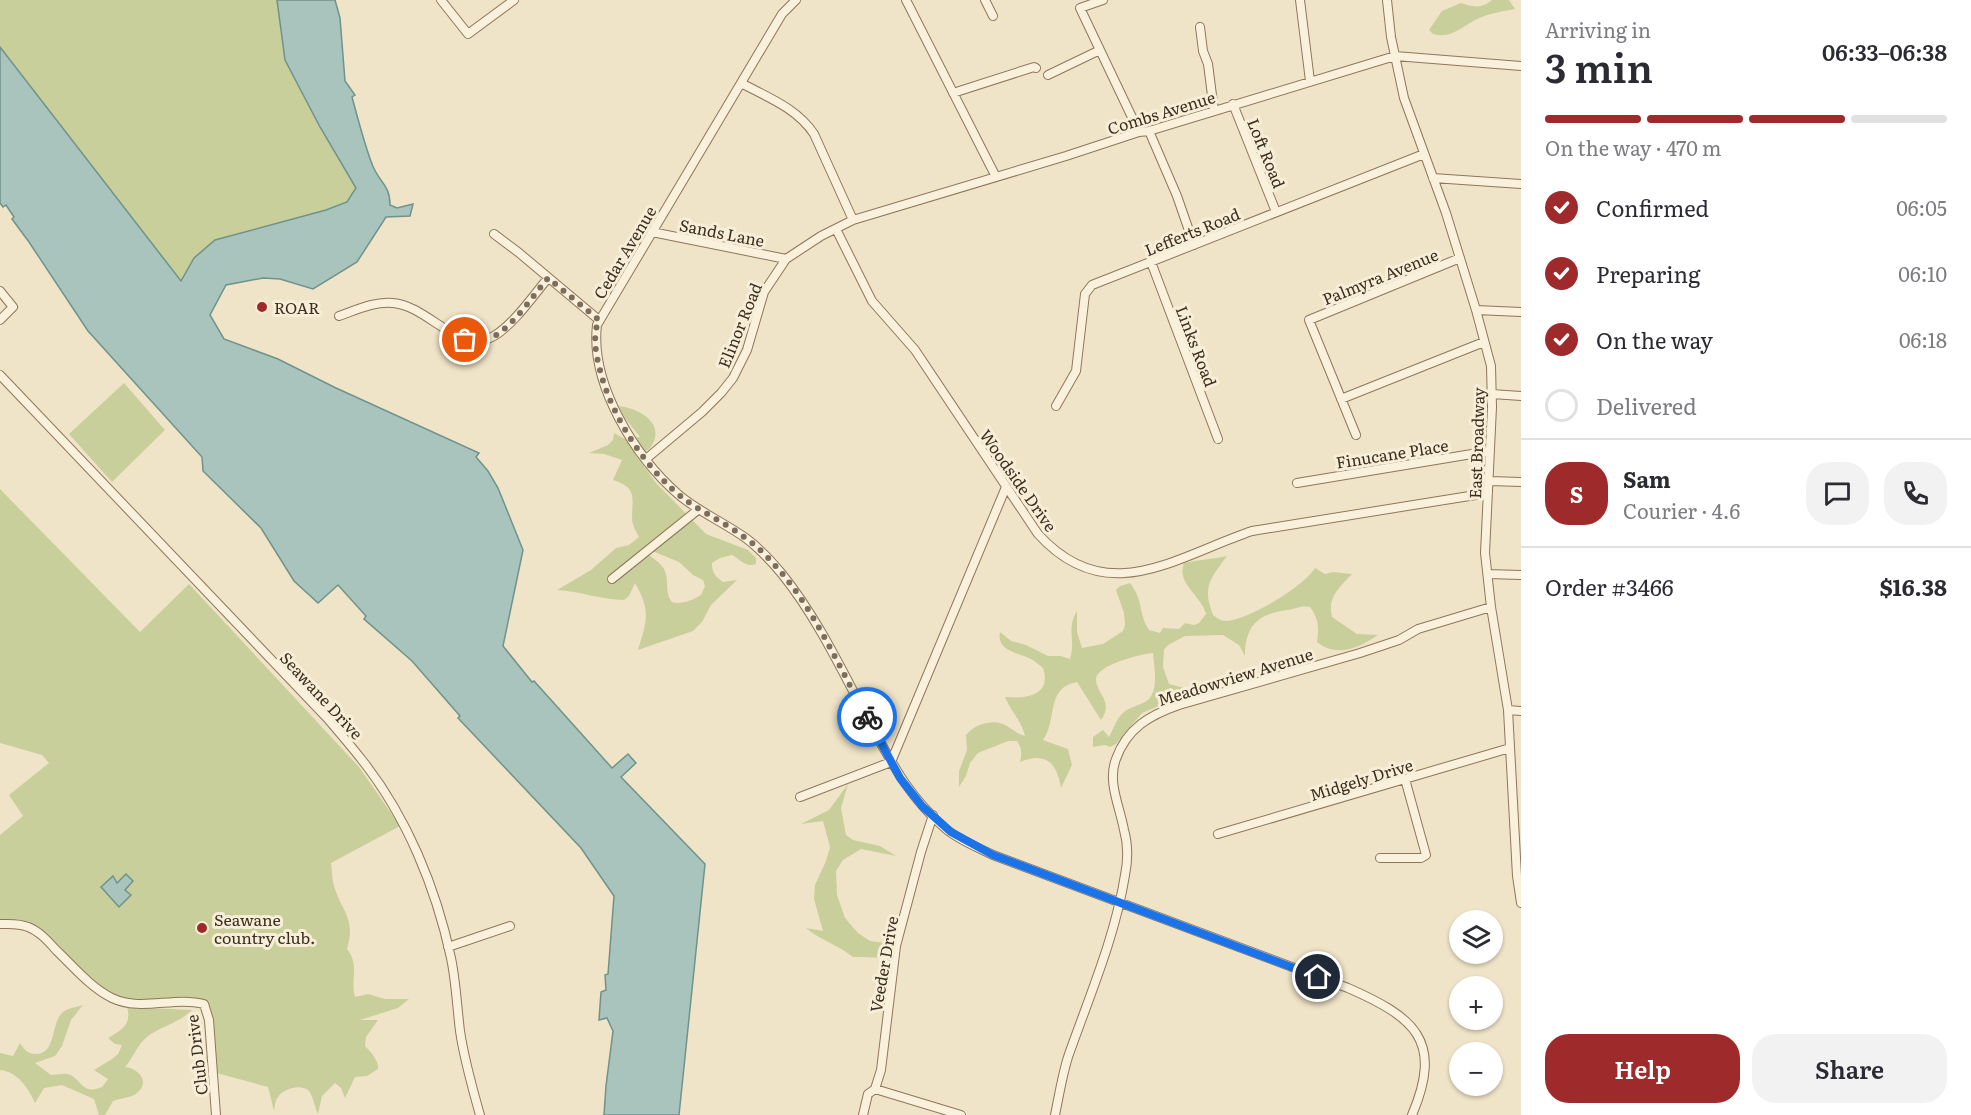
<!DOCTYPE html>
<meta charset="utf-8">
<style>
body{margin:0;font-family:Literata,serif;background:#f2f2f3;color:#2b2b33;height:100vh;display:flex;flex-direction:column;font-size:22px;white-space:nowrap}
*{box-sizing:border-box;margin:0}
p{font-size:20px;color:#7c7c81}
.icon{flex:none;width:33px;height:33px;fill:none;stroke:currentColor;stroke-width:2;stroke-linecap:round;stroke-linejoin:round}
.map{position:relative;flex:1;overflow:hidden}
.details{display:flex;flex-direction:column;background:#fff;width:450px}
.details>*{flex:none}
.controls{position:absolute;left:1449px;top:910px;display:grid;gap:12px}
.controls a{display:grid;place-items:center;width:54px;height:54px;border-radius:50%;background:#fff;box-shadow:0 2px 4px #0004;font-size:30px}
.pin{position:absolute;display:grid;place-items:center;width:51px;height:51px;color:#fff;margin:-26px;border:3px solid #fff;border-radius:50%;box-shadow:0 2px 6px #0007}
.courier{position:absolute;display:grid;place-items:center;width:60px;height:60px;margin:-30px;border:4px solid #1a73e8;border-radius:50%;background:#fff;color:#222;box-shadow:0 2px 8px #0007}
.overview em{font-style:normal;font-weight:600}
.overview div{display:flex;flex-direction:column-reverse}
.overview{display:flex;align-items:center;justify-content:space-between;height:102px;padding:0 24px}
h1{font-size:39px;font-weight:600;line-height:45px}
.bar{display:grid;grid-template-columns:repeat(4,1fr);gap:9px 6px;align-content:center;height:72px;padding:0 24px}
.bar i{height:8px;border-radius:4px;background:#e1e1e2}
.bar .selected{background:#9e2a2b}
.bar p{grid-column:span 4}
.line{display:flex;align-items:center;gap:15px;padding:0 24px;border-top:2px solid #e1e1e2}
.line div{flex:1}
.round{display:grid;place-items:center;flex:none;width:63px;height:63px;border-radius:24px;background:#f2f2f3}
ol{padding:0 24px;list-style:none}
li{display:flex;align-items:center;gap:18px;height:66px}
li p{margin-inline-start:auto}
li .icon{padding:6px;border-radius:50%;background:#9e2a2b;color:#fff;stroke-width:4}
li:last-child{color:#7c7c81}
li i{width:33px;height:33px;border:3px solid #e1e1e2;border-radius:50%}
.action{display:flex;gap:12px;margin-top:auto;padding:12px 24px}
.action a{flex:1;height:69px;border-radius:24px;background:#9e2a2b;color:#fff;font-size:24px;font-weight:600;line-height:69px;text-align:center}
.action a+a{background:#f2f2f3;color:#2b2b33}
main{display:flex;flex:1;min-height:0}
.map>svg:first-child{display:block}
.green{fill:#c9cf9b;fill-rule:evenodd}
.water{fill:#a9c4bc;stroke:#6f938a;stroke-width:1.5}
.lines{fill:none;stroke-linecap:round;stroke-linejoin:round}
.street-casing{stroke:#8d765c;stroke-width:10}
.street{stroke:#faf1dc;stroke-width:8}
.done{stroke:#7c6e5b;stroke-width:6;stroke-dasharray:0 10.8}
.route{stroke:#1a73e8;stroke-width:8}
.poi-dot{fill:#9e2a2b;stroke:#f7eed8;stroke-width:2}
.labels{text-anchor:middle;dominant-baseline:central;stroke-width:6;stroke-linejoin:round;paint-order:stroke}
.street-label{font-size:16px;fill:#3d2e20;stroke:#f7eed8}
.poi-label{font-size:16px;fill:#3d2e20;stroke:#f7eed8;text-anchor:start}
</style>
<main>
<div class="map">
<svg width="1521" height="1115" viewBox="0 0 1521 1115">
<rect width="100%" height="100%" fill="#f0e4c8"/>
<path class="green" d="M0 0H277L285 60 320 127 356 188 347 202 194 258 181 282 0 47Z
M1492 0H1509L1515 9C1505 11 1492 13 1482 17 1465 23 1453 40 1433 34L1429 30 1442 11 1461 3C1473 7 1482 9 1492 0Z
M124 383 165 430 112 482 69 434Z
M619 406C636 408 662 420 654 441 652 445 652 446 649 449 645 452 639 452 635 454L656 483 706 534 748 550 756 558V564C746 568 741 560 732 555L720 558 712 563C712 573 715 576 723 582L737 580 711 605 702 622 693 631 638 650C647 620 651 611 635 583L629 596 624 600C601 600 580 591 557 590L591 570 616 548 629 545 639 537C636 531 632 525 632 518 632 498 638 488 613 480L622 460 604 454 589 453 608 445 613 440 614 433 625 439 640 437 624 417ZM645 548 679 562 693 575 703 580 705 586 701 595C693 600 681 605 672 602 664 592 670 580 664 569 659 560 649 558 645 548Z
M0 489 140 632 189 584 359 767 400 826 331 863C332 870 332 879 334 886 342 912 356 918 347 949 360 966 350 978 355 997L368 994 385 999H409L398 1008 360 1020H378L366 1037 365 1046C371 1052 379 1061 378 1069L367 1076 355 1077 345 1098 341 1088 335 1083 322 1096 318 1114C315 1108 313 1096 309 1091 301 1083 283 1089 278 1097 275 1101 275 1106 274 1111L268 1087 213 1072 206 1007 197 1002 122 1004 91 987 38 933 23 925 0 924V835L23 816 9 795 49 763 42 755 0 743Z
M1227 556C1210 579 1202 587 1213 615 1217 618 1221 621 1226 621 1250 619 1303 587 1315 568L1325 574 1333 572 1352 574C1340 587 1327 597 1332 617L1357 634 1378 635C1359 648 1337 658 1317 642 1319 628 1319 619 1310 607 1301 605 1296 609 1287 610 1258 614 1245 626 1245 656L1239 645 1223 635 1185 636 1168 645 1164 650 1163 667 1169 684 1192 690 1182 696 1142 713 1116 744 1110 747 1105 745 1093 747V737L1103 730 1109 737C1114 728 1116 719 1124 712 1130 707 1138 706 1145 702 1160 694 1154 667 1153 653 1141 654 1095 665 1096 680 1097 694 1114 702 1101 720L1077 682C1045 688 1058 720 1043 740L1068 749 1072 765 1061 788C1057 763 1046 751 1020 762 1022 754 1022 748 1017 741H1008L978 753 970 763 966 776 959 787V771L967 750 966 735C975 724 994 718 1007 726 1013 730 1018 734 1025 736 1020 718 1011 712 1005 697 1026 699 1052 696 1043 668 1039 665 1035 661 1031 659 1019 653 996 651 1000 632L1011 641 1026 645 1048 656H1061L1070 659C1076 640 1066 629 1077 611V632L1082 648 1103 644 1123 631 1125 625 1124 613 1116 590 1120 586 1130 583C1144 601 1138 613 1149 630L1160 633 1163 628 1179 629 1185 623 1194 625 1199 623 1206 614C1201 595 1176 584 1184 563 1198 560 1212 559 1227 556Z
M848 784 841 808 846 835 853 840 880 846 896 856 861 849 843 860 836 871 837 895 845 918 858 933 870 941 900 945C882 963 875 956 853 957 838 945 820 940 806 928L823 931 814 899 815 885 826 861 830 847 823 821 801 824 829 810Z
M83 1005 71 1020 62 1046 55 1056 35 1063 51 1075C56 1075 62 1073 67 1074 82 1077 80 1096 102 1087L108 1079 94 1070 112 1059 118 1054 122 1045 115 1044 108 1038C122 1030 132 1024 127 1007L192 1010C179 1023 161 1026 147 1037 137 1045 133 1058 125 1067 138 1068 151 1082 137 1093 131 1098 120 1098 113 1101L105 1115H99L94 1099 62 1085 44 1088 35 1103C29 1089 17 1071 0 1070V1053L13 1056 20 1043C24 1049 27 1053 34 1054 56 1056 51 1025 61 1014 66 1008 77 1007 83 1005Z"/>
<path class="water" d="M277 0H335L340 18 345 81 355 95 352 97C358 119 364 143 372 164 379 183 390 184 390 205L397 208 413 204 410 216 386 217 357 262 313 289 280 279 263 278 226 285 210 315 224 339 278 359 336 388 479 453 476 457 488 471 498 488 523 550 503 646 532 682 534 681 612 768 628 754 636 763 621 777 705 864 679 1115H604L606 1086 613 1031 607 1018 599 1020 601 992 606 990 605 975 608 974 614 896 581 848 458 718 460 716 412 661 364 619 366 616 338 585 318 603 294 581 261 528 203 471 202 457 88 331 29 242 12 219 14 217 6 205 3 207 0 203V47L181 281 194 258 215 240 326 210 347 202 356 188 320 127 285 60Z
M126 874 133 881 125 890 131 895 119 907 101 887 113 876 117 883Z"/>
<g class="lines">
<g class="street-casing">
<path id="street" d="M441 0 468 34 514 0
M796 0 782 14 597 325C590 384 635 457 679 495 699 512 725 523 747 539 760 549 772 562 782 574 819 620 844 675 872 727 894 767 910 798 946 829 959 840 977 847 993 855L1348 988C1414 1017 1444 1040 1412 1115
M906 0 996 177
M985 0 993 16
M1103 0 1080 8 1139 132
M1300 0 1310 81
M1387 0 1391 37 1404 98 1446 213 1476 310 1491 366 1492 407 1485 553 1491 607 1508 710 1517 876 1521 903
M1200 27 1203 51 1208 64 1214 111
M1048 75 1100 50
M741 83C767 97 797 108 814 134L853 220
M953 93 1034 67 1036 68
M1233 104 1276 212
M1149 131 1177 196 1194 245
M1433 178 1521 184
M836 229 872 301 915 350 1038 534C1107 610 1175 557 1252 531L1488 493
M652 232 786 259
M494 234 518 252 599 320
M1151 262 1218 439
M0 291 13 307 0 320
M1476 310 1521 312
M339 316C356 310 375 301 393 303 429 306 459 356 494 336 514 324 533 296 548 278
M0 375 327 718C339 732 351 746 362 760 407 817 436 888 451 958 456 982 457 1007 460 1031 464 1059 472 1087 480 1115
M1492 394 1521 396
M1341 399 1484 342
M1056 406 1076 371 1085 294 1092 285 1424 154
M1356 435 1309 320 1460 258
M646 459 702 412 721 393 733 378 747 350 764 292 786 259 821 236 853 220 1066 156 1139 132 1149 131 1395 56 1521 66
M1490 481 1521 482
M1297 483 1490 451
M1488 574 1521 575
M612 579 699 509
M1508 710 1521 711
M800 797 891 762 1006 487
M1218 834 1510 748
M1380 858H1421L1426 855 1405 779
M0 924C9 924 19 923 28 927 39 931 48 941 56 950 74 967 90 987 112 998 141 1012 174 996 204 1004L209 1020 216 1115
M448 947 510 926
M875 1089 961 1115
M863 1115 868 1094 875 1089 881 1070 896 946 921 852 933 815
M1055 1115C1059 1096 1062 1076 1068 1057 1089 997 1115 938 1125 875 1128 860 1128 844 1124 830 1120 807 1107 782 1116 759 1127 728 1150 715 1179 705L1360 653 1399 640 1418 629 1491 607"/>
</g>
<use href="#street" class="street"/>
</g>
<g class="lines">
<path class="done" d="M465 340C475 341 484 341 493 337 513 326 533 296 548 278L599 320C592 335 596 355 600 370 611 416 648 473 687 501 707 515 729 525 748 540 761 549 771 561 781 572 817 615 840 669 867 717"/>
<path class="route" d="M867 717 900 778 922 806 951 832 993 855 1318 977"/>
</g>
<g class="poi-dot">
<circle cx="262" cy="307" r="6"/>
<circle cx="202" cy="928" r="6"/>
</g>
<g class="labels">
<g class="street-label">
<text transform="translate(1161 112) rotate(-17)">Combs Avenue</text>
<text transform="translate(1267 153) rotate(68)">Loft Road</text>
<text transform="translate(1192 231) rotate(-22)">Lefferts Road</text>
<text transform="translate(722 232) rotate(11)">Sands Lane</text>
<text transform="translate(624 252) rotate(-59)">Cedar Avenue</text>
<text transform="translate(1380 276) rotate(-22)">Palmyra Avenue</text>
<text transform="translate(739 325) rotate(-68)">Elinor Road</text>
<text transform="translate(1197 346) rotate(69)">Links Road</text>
<text transform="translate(1476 443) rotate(-88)">East Broadway</text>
<text transform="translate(1392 453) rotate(-9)">Finucane Place</text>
<text transform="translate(1019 480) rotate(55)">Woodside Drive</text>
<text transform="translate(1235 676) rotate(-17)">Meadowview Avenue</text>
<text transform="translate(322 695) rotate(47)">Seawane Drive</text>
<text transform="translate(1361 779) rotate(-17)">Midgely Drive</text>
<text transform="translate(883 964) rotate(-80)">Veeder Drive</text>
<text transform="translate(196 1055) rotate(-97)">Club Drive</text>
</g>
<g class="poi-label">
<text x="274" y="307">ROAR</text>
<text x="214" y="919">Seawane<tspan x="214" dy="18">country club.</tspan></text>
</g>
</g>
</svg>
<div class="controls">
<a><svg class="icon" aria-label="layers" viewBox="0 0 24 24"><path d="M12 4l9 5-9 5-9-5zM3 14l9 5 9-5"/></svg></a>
<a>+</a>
<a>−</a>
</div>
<div class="pin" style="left:465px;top:340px;background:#ea580c"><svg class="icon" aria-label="bag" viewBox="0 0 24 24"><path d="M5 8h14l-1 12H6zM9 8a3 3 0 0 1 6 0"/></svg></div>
<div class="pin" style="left:1318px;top:977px;background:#1f2937"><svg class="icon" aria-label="home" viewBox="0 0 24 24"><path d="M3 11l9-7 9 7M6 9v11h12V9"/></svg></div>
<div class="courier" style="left:867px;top:717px"><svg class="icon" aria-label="bike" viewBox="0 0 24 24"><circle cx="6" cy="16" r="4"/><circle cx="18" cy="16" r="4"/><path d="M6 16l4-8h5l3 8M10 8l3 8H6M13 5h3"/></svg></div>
</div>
<section class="details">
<div class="overview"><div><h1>3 min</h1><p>Arriving in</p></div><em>06:33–06:38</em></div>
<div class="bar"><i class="selected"></i><i class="selected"></i><i class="selected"></i><i></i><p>On the way · 470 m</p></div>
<ol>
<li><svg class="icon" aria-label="check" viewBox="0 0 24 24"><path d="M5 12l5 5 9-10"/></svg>Confirmed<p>06:05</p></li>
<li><svg class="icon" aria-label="check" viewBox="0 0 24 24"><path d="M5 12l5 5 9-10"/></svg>Preparing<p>06:10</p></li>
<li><svg class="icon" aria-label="check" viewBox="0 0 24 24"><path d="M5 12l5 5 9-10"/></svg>On the way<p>06:18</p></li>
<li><i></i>Delivered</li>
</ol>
<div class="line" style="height:108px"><b class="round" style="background:#9e2a2b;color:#fff">S</b><div><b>Sam</b><p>Courier · 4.6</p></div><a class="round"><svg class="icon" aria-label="chat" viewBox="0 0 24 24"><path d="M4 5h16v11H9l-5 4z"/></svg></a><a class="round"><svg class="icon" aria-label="phone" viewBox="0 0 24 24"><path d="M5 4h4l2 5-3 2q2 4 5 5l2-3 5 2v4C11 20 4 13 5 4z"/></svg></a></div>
<div class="line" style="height:78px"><div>Order #3466</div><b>$16.38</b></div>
<div class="action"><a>Help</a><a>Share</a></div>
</section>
</main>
